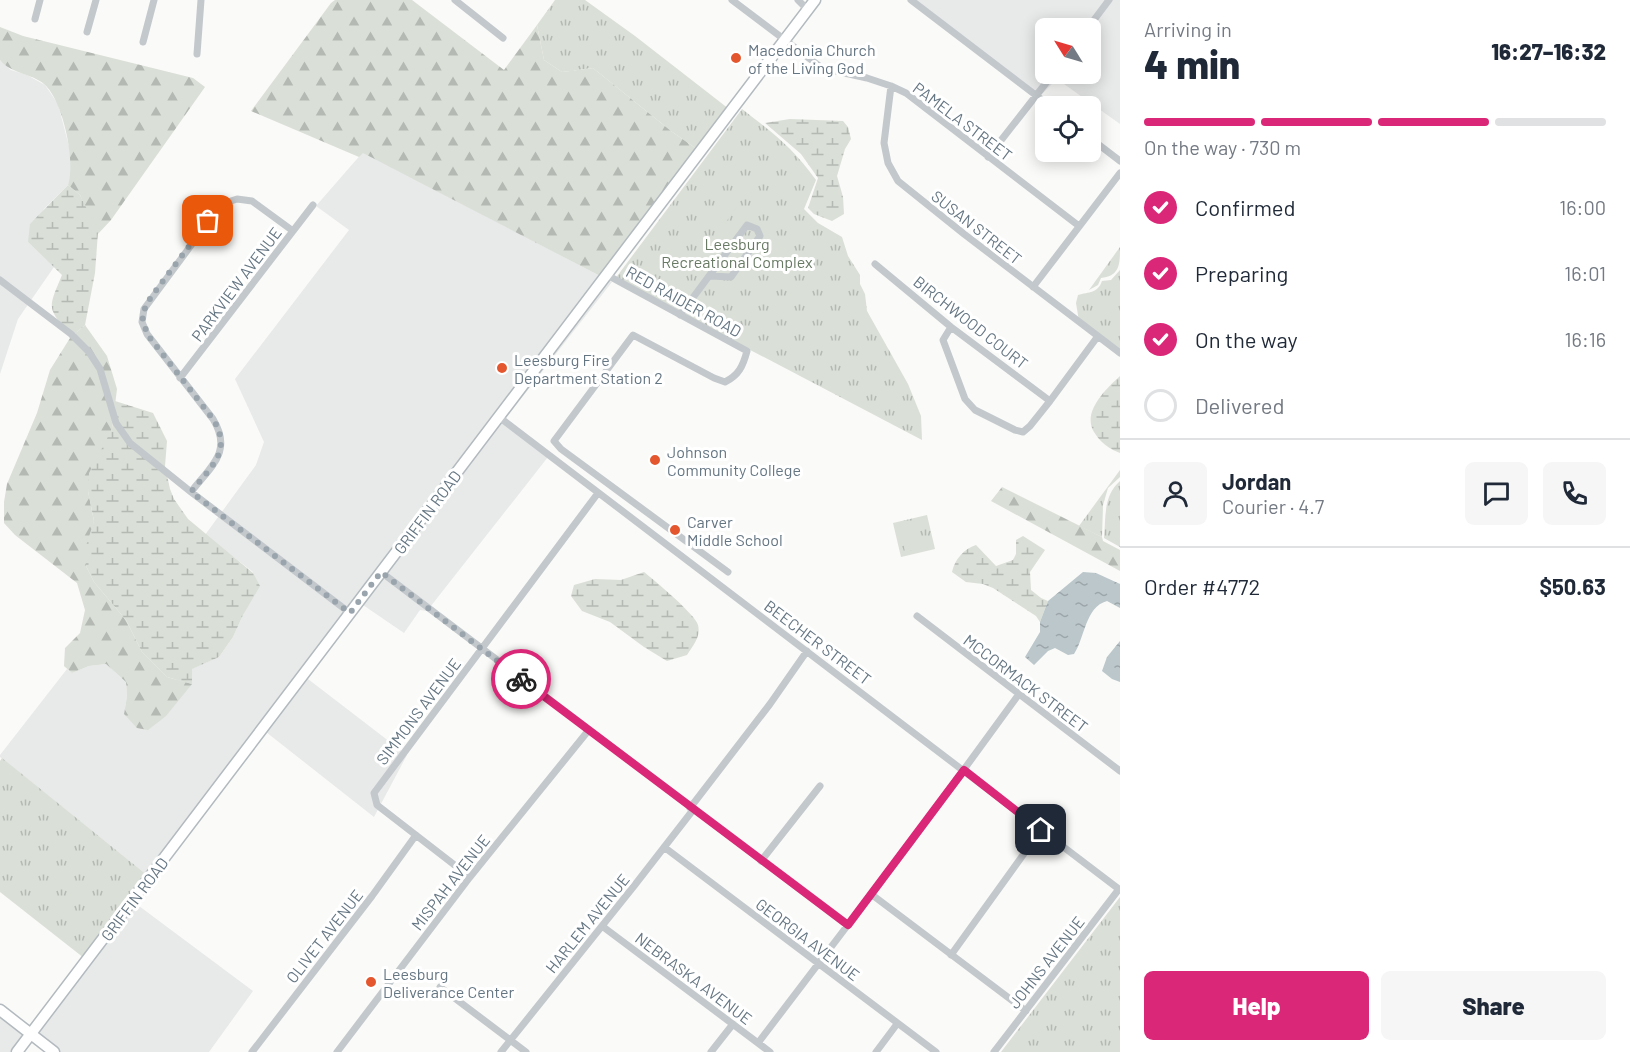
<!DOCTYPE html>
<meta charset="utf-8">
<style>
body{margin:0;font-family:Barlow,sans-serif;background:#f6f6f7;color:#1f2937;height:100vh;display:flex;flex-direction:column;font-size:22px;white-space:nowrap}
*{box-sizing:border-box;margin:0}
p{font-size:20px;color:#747a83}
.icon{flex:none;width:33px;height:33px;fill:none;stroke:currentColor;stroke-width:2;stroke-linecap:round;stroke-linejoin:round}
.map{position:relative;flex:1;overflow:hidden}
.details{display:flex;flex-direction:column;background:#fff;width:510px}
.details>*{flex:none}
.needle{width:39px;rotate:307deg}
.fabs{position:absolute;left:1035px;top:18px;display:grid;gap:12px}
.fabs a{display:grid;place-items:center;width:66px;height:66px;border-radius:9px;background:#fff;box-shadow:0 3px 15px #0003;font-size:30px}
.pin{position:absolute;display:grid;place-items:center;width:51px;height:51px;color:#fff;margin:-26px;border-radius:12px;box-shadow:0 3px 9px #0006}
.courier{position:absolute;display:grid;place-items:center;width:60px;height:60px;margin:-30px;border:4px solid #db2777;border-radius:50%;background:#fff;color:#222;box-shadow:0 2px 8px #0007}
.head em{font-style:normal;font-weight:800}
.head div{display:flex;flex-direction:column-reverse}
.head{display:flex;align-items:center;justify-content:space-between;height:102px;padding:0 24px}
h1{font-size:39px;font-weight:800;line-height:45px}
.bar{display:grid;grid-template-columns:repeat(4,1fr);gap:9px 6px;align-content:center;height:72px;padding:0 24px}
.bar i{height:8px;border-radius:4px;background:#e0e1e3}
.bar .current{background:#db2777}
.bar p{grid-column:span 4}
.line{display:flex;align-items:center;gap:15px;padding:0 24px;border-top:2px solid #e0e1e3}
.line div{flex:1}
.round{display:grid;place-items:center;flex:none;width:63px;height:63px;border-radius:9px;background:#f6f6f7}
ol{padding:0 24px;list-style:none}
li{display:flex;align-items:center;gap:18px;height:66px}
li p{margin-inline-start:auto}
li .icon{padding:6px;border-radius:50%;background:#db2777;color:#fff;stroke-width:4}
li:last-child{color:#747a83}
li i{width:33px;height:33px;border:3px solid #e0e1e3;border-radius:50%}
.primary-button{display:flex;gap:12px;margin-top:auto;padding:12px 24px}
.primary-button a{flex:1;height:69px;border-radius:9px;background:#db2777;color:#fff;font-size:24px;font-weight:800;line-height:69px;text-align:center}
.primary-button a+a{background:#f6f6f7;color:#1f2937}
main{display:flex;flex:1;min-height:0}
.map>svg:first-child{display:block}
.built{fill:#e8e9e9;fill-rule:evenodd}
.grass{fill:url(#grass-tufts)}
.forest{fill:url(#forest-firs)}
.wetland{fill:url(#wetland-marsh)}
.garden{fill:#dadfd7}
.water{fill:url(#water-ripples)}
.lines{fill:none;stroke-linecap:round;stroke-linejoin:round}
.secondary-casing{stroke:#b3babf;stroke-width:13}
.street{stroke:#c3c8cc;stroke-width:7}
.secondary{stroke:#fff;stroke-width:10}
.done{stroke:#99a4ac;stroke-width:6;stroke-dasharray:0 10.8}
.route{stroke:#db2777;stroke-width:8}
.poi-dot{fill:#e4572e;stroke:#fff;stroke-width:2}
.labels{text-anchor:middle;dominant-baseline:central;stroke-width:6;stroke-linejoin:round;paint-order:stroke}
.poi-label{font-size:16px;fill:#657683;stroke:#fff;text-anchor:start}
.street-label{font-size:16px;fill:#657683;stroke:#fff}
.park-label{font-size:16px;fill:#687a64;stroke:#fff}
</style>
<main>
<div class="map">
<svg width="1120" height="1052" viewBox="0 0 1120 1052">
<defs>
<pattern id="grass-tufts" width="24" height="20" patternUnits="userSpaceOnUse" patternTransform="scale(1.5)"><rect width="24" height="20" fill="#dadfd7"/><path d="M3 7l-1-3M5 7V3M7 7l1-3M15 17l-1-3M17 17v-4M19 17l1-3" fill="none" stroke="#b4b9b4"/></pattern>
<pattern id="forest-firs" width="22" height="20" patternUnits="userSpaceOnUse" patternTransform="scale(1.5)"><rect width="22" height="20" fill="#dadfd7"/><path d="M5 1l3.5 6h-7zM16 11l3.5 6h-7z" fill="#b4b9b4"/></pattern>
<pattern id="wetland-marsh" width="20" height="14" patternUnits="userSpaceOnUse" patternTransform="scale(1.5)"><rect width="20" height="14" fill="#dadfd7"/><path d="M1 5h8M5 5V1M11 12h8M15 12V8" fill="none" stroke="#b4b9b4"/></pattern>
<pattern id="water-ripples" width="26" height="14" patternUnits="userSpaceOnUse" patternTransform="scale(1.5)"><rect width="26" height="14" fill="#bbc7cb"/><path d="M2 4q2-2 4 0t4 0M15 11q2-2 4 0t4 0" fill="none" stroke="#9ca6aa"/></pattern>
</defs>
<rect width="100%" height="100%" fill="#fafaf8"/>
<path class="built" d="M908 0H1120V124L1057 79 1039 97ZM1046 28H1090V74H1046Z
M0 60 11 70 27 75 45 85 58 104 71 154V176L68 185 44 209 28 242 54 267 18 319 0 374Z
M363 152 602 277 147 875 0 757V755L67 669 72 673 89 666 106 664 126 682 127 696 124 714 191 669 219 657 233 637 243 615 253 572 205 535 256 465 264 442 235 379 349 230 316 206Z
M608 280 612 282 503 422 548 457 427 611 420 610 404 633 363 605 308 679 407 755 374 817 266 732Z
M135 903 253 991 209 1052H60L36 1034Z
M0 1014 26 1034 12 1052H0Z"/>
<path class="grass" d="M555 0H585L635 36 729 109 698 150 671 131 593 68 562 72 544 60 537 25Z
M742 109C773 133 793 148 816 180L804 209 818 223 842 237 848 256 860 275V284L865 294 867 311 908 384 921 416 922 440 615 279Z
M1120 247C1120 264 1120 276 1101 278L1098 285 1089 290Z
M1120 270V353L1079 321 1076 303 1078 295C1089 292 1098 293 1102 281L1111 280Z
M1120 470V477L1108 488 1103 505 1102 537 1079 526Z
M1120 481V547L1104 538C1106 517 1103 496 1120 481Z
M927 515 935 549 901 557 893 523Z
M2 758 147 875 84 958 0 892V761Z
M1120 897V1052H1001Z"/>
<path class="forest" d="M335 0H412L504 70 537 25 544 60 562 72 593 68 671 131 698 150 602 277 363 153 359 157 251 111 331 3Z
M0 27 23 36 193 78 205 87 111 220 97 235 80 195 68 185C76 162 63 100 44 84 31 73 11 74 0 60Z
M85 325 107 356 117 389 112 429 88 491 94 521 86 566 94 582 126 620 142 652 167 677 192 684 166 716 148 730 137 728 124 714 127 696 126 682 106 664 89 666 72 673 64 666 65 648 80 633 85 610 77 583 15 535 4 523V502L7 484 37 413 50 370 70 338Z
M1002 487 1102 537 1103 541 1120 550V571L991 501Z"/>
<path class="wetland" d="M790 119 843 121 848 127 851 139 845 149 837 176 843 197 844 214 832 221 814 214 808 208 818 178 801 154 765 123Z
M68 185 80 195 98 232 95 273 85 325 70 338C49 305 46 313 62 275L28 242 30 224Z
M1120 376V453C1109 449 1100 442 1094 432 1082 412 1105 390 1120 376Z
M115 401 153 413 167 441 165 466 170 489 174 499 188 519 253 573 260 586 243 615 233 637 219 657 192 669V684L167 677 142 652 126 620 94 582 86 566 85 549 94 521 88 491 89 473 112 429Z
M1023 536 1045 550 1030 572 1031 590 1041 598 1048 601 1040 622 1036 616 993 588 983 584 966 582 952 572C955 559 964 549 976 545L996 566 1013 560 1016 554V540Z
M644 572C654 580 696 615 698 625 701 637 693 645 687 655L667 661 644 647 610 622 582 611 571 596 574 585 595 579 621 580Z"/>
<path class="garden" d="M726 198 737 207 723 226 711 218Z
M922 520 924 530 902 535 899 525Z
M926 537 928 547 905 552 903 542Z"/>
<path class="water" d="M1083 572 1096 573 1120 584V608L1107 601C1085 607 1085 638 1074 654L1068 655 1055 648 1048 651 1034 665 1025 657 1040 632V622L1048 601Z
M1120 641V682L1112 679 1102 671 1107 657Z"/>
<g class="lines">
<g class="secondary-casing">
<path id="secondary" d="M0 1010 54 1052
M17 1052 815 0"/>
</g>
<path class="street" d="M455 0 503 38
M732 0 822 68 867 78 891 86 906 93 1079 226
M798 0 808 10
M911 0 1050 106
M35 19 40 0
M1088 28 1109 0
M87 32 96 0
M143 42 154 0
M197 54 201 0
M891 86 884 143 888 163 898 181 964 234 1120 353
M1090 138 1120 161
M988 157 1053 74
M875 264 951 327 1050 401
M607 275 747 351C743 366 739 375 725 382L714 378 633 335 554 441 561 449 728 572
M0 280 71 334 89 352 100 369 116 423 130 443 191 492 350 613
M1033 287 1120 173
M680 315 747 225 757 229 760 236 731 277 710 276
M951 327 943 340 965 399 975 410 1015 430 1023 432 1030 426 1050 401 1098 336
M180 378 313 205
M499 417 1120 890
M191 492C211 466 233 452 213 419L147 334 142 322 144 309 209 221 225 203 237 199 252 201 293 231
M381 572 847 925
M917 616 1120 771
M690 808 770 704 807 651
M664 847 936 1052
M761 861 820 786
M470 877 377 805 374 793 598 493
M871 894 1026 1011
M602 926 770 1052
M951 955 1041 830
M440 987 526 1052
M758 1043 911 842 1019 694
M252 1052 372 896 416 835
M337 1052 470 877 588 731
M501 1052 634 886 693 810
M711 1052 733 1024
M876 1052 897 1024
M994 1052 1119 889"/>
<use href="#secondary" class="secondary"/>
</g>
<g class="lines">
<path class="done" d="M208 221 157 289 147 303 142 316 147 334 213 419C233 452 211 466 191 492L350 613 381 572 521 679"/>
<path class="route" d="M521 679 848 925 964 770 1041 830"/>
</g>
<g class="poi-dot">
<circle cx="736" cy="58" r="6"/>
<circle cx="502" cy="368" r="6"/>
<circle cx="655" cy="460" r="6"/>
<circle cx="675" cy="530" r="6"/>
<circle cx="371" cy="982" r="6"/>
</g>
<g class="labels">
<g class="poi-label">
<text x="748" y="49">Macedonia Church<tspan x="748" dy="18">of the Living God</tspan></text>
<text x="514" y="359">Leesburg Fire<tspan x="514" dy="18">Department Station 2</tspan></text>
<text x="667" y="451">Johnson<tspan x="667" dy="18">Community College</tspan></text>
<text x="687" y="521">Carver<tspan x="687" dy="18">Middle School</tspan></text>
<text x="383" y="973">Leesburg<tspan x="383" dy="18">Deliverance Center</tspan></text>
</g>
<g class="street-label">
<text transform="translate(963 121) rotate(37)">PAMELA STREET</text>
<text transform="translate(977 227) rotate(38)">SUSAN STREET</text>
<text transform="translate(236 284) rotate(-53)">PARKVIEW AVENUE</text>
<text transform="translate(684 301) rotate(29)">RED RAIDER ROAD</text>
<text transform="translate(971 322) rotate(38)">BIRCHWOOD COURT</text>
<text transform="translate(427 512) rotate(-53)">GRIFFIN ROAD</text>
<text transform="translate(818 642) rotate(37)">BEECHER STREET</text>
<text transform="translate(1026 683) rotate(37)">MCCORMACK STREET</text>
<text transform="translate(418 711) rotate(-53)">SIMMONS AVENUE</text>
<text transform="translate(450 882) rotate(-52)">MISPAH AVENUE</text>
<text transform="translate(134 899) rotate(-53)">GRIFFIN ROAD</text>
<text transform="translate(587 923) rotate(-51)">HARLEM AVENUE</text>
<text transform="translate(324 936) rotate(-52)">OLIVET AVENUE</text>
<text transform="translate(808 939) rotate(37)">GEORGIA AVENUE</text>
<text transform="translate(1046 962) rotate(-52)">JOHNS AVENUE</text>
<text transform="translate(694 978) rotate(37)">NEBRASKA AVENUE</text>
</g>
<g class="park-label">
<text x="737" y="243">Leesburg<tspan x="737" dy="18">Recreational Complex</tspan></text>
</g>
</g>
</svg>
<div class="fabs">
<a><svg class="needle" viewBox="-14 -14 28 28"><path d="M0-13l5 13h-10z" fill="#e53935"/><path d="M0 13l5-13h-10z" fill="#747a83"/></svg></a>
<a><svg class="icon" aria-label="locate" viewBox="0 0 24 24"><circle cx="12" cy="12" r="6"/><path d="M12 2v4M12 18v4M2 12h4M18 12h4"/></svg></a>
</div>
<div class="pin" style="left:208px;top:221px;background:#ea580c"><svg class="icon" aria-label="bag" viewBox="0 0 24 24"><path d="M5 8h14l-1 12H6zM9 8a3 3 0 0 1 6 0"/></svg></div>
<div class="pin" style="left:1041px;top:830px;background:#1f2937"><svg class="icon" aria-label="home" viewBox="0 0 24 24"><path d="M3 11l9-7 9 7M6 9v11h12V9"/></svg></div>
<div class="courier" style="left:521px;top:679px"><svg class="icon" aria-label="bike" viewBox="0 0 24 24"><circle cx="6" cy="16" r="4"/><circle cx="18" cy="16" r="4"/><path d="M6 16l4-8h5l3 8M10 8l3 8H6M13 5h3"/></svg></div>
</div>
<section class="details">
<div class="head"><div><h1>4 min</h1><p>Arriving in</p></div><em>16:27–16:32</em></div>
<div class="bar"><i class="current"></i><i class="current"></i><i class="current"></i><i></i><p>On the way · 730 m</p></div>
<ol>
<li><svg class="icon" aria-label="check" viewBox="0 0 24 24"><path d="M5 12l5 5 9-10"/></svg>Confirmed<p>16:00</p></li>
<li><svg class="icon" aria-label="check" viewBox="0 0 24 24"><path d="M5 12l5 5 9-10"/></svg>Preparing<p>16:01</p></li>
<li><svg class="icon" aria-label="check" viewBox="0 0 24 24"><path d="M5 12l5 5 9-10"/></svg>On the way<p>16:16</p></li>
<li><i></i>Delivered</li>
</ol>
<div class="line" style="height:108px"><a class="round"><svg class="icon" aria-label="person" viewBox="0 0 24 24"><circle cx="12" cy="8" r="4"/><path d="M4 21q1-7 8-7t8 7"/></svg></a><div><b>Jordan</b><p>Courier · 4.7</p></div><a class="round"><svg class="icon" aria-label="chat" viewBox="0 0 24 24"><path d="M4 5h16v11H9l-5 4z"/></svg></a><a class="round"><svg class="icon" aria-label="phone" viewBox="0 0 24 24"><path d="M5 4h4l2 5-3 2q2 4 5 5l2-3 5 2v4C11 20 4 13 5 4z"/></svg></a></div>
<div class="line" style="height:78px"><div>Order #4772</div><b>$50.63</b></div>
<div class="primary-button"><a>Help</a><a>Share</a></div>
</section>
</main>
